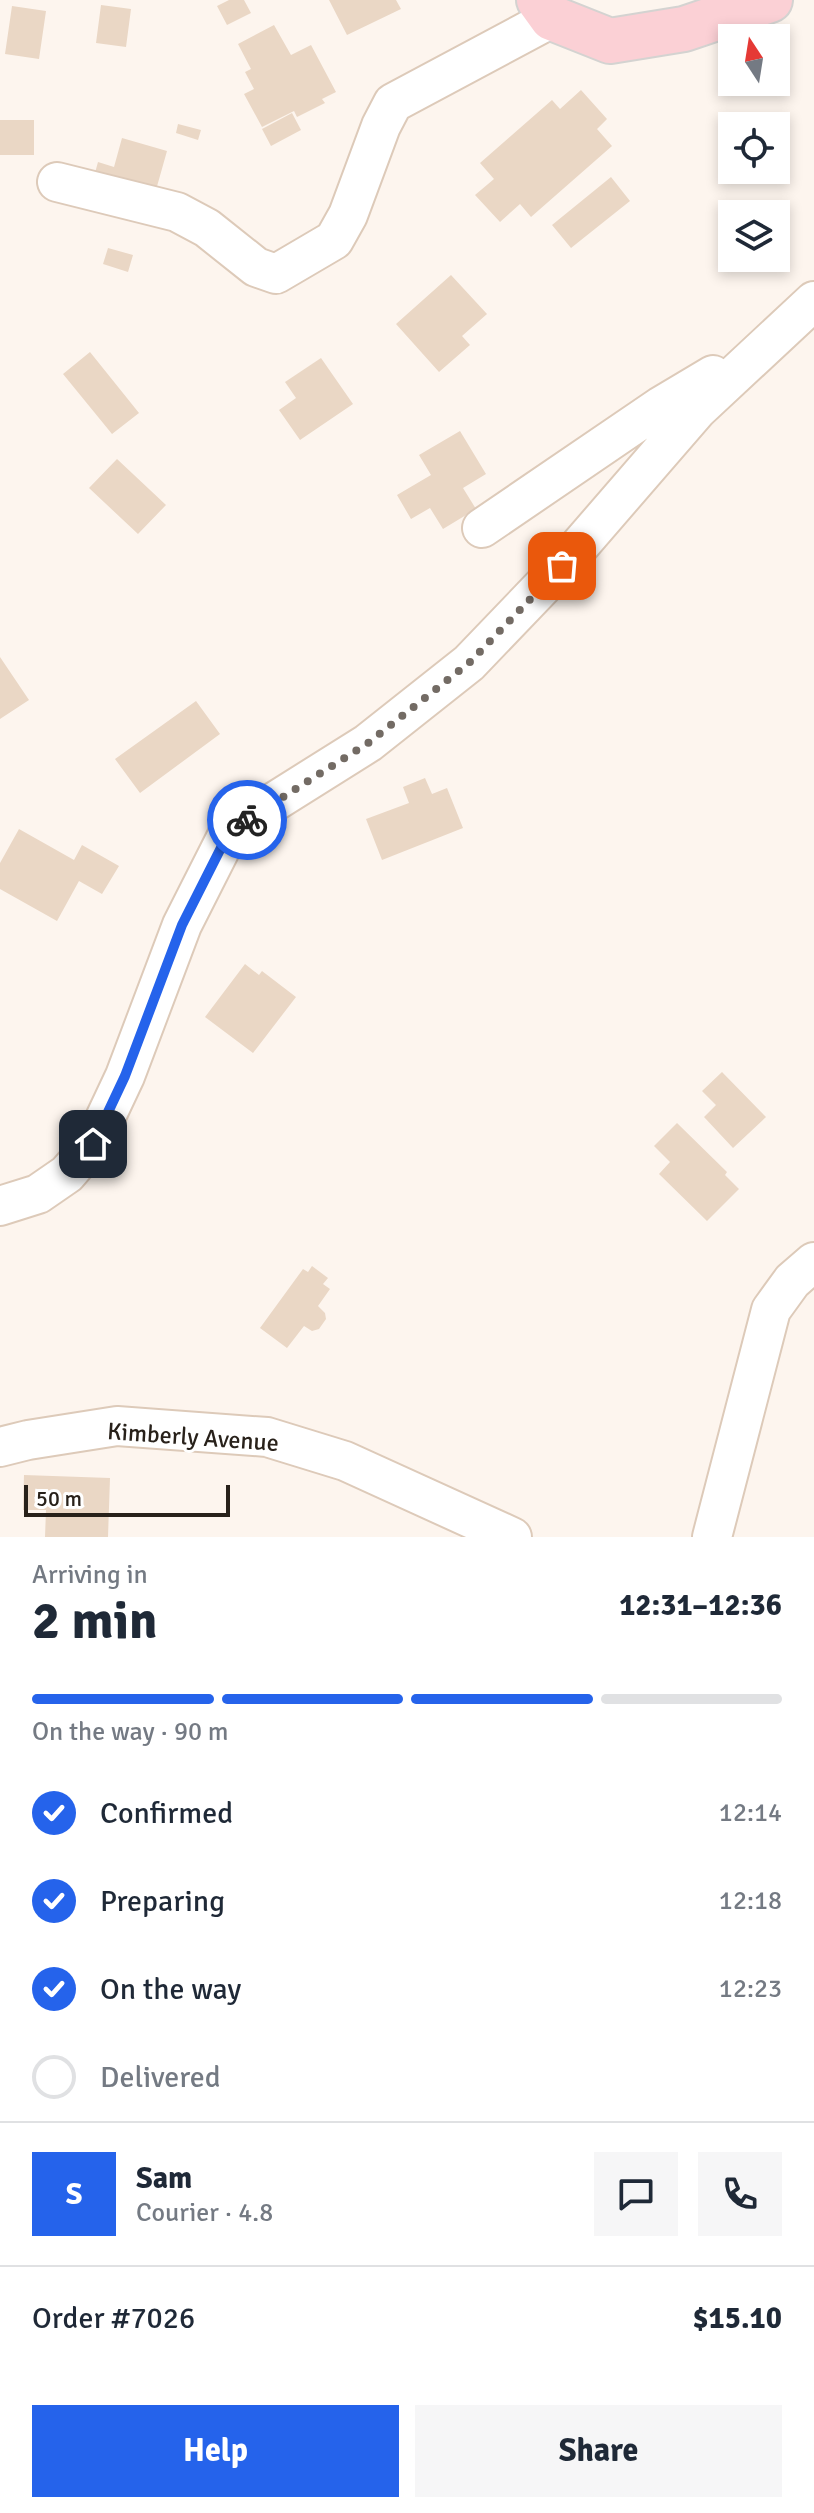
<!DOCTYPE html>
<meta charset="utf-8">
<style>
body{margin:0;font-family:Signika,sans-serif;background:#f6f6f7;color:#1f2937;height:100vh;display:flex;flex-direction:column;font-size:30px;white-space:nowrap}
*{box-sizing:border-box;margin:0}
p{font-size:26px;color:#747a83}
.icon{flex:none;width:44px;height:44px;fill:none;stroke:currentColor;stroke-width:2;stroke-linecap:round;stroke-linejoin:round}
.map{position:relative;height:1537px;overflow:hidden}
.drawer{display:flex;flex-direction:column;background:#fff;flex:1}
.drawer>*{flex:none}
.needle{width:52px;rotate:348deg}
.controls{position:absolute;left:718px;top:24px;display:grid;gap:16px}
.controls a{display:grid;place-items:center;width:72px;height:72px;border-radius:0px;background:#fff;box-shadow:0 4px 12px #0003;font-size:40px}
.scale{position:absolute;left:24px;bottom:20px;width:206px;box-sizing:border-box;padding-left:8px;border:4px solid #28211a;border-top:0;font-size:22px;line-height:28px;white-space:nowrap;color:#28211a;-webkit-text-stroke:6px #fff;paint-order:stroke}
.pin{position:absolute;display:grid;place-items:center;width:68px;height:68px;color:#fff;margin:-34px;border-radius:16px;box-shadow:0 4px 12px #0006}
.courier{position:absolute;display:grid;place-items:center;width:80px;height:80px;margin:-40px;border:6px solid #2563eb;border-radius:50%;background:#fff;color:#222;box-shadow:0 2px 10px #0007}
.headline em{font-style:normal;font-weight:800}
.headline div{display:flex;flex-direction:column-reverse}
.headline{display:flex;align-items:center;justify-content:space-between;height:136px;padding:0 32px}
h1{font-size:52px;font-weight:800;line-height:60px}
.bar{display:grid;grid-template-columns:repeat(4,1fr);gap:12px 8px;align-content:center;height:96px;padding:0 32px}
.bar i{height:10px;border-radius:6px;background:#e0e1e3}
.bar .active{background:#2563eb}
.bar p{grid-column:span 4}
.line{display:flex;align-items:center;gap:20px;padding:0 32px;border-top:2px solid #e0e1e3}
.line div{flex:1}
.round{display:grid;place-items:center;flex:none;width:84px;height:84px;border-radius:0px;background:#f6f6f7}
ol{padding:0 32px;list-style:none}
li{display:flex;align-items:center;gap:24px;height:88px}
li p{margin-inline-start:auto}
li .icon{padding:8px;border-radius:50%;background:#2563eb;color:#fff;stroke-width:4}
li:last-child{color:#747a83}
li i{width:44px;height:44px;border:4px solid #e0e1e3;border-radius:50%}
.primary-button{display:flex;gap:16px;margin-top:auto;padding:16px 32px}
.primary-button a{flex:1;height:92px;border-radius:0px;background:#2563eb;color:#fff;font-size:32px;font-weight:800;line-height:92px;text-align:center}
.primary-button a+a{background:#f6f6f7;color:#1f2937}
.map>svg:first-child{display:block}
.building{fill:#ead7c5}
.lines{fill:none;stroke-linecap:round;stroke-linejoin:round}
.minor-casing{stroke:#ddcab9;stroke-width:42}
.major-casing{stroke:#d4d3d1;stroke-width:48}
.minor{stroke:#fff;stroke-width:38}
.major{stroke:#fbd0d5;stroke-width:44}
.done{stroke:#736b64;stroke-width:8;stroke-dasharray:0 14.4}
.route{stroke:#2563eb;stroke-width:10}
.labels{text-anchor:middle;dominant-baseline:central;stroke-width:6;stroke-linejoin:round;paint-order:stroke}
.street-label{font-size:24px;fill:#28211a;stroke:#fff}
</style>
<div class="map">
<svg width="814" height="1537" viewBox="0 0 814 1537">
<rect width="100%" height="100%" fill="#fdf5ee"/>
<path class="building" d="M229 0H244L251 13 227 25 217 6Z
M329 0H396L401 9 347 35Z
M101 5 131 9 126 47 96 43Z
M12 6 46 11 39 59 5 54Z
M274 25 291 55 311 45 336 92 322 99 325 103 297 117 294 111 262 127 244 94 254 89 245 72 251 69 238 44Z
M581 90 607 119 597 129 612 146 531 217 520 204 500 222 475 195 494 179 480 163 552 100 560 109Z
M292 113 301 130 271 146 262 129Z
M0 120H34V155H0Z
M178 124 201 130 198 140 176 133Z
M122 138 167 151 154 197 93 180 98 162 114 167Z
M611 177 630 201 571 248 552 225Z
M108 248 133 255 128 272 103 264Z
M451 275 487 314 462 336 470 345 439 372 396 324Z
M90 352 139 413 112 434 63 374Z
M321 358 353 404 300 440 279 410 296 398 285 382Z
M460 431 486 474 463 488 476 509 443 529 430 508 411 519 397 495 431 475 419 455Z
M117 459 166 505 138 534 89 488Z
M0 657 29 700 0 719Z
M196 701 220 734 140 793 115 759Z
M425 778 432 794 447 788 463 828 382 860 366 819 409 803 403 787Z
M19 829 74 860 82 845 119 866 102 894 79 881 57 921 0 889V863Z
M245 964 259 975 262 971 296 997 253 1053 205 1017Z
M722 1072 766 1117 733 1148 704 1117 716 1105 702 1091Z
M677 1123 727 1172 725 1175 739 1189 707 1221 659 1174 670 1162 654 1146Z
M312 1266 328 1278 323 1284 330 1289 318 1306 325 1313 326 1319 319 1329 312 1331 304 1326 287 1348 260 1328 303 1269 308 1272Z
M24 1475 110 1478 108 1537H45L46 1510H23Z"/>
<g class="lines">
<g class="minor-casing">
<path id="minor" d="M57 182 177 212 207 228 256 267 276 274 334 240 348 215 381 126 393 103 552 18
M482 528 661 406 713 375
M0 1206 38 1194 67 1174 93 1144 125 1076 182 925 227 836 247 819 368 743 469 663 562 566 697 410 814 301
M0 1447 28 1440 117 1426 267 1437 345 1461 512 1537
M712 1537 771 1310 792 1281 814 1262"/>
</g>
<g class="major-casing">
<path id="major" d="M539 0 552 18 610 41 684 29 770 0"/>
</g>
<use href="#minor" class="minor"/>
<use href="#major" class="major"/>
</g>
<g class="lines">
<path class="done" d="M247 820 368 743 469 663 562 566"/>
<path class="route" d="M93 1144 125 1076 182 925 227 836 247 820"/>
</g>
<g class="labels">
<g class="street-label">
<text transform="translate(193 1437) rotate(4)">Kimberly Avenue</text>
</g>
</g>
</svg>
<div class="controls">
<a><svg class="needle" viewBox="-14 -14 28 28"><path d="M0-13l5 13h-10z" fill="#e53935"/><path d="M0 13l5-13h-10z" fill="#747a83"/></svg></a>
<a><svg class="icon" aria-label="locate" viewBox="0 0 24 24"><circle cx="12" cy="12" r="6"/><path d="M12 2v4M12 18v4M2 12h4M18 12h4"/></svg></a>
<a><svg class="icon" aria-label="layers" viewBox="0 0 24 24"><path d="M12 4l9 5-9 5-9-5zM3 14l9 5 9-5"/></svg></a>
</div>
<div class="scale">50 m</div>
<div class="pin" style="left:562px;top:566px;background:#ea580c"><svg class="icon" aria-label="bag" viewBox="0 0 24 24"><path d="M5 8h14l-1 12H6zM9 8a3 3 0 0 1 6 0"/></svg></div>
<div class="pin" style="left:93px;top:1144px;background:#1f2937"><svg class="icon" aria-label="home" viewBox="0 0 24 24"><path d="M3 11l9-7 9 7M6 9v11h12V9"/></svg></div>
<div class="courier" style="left:247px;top:820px"><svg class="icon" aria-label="bike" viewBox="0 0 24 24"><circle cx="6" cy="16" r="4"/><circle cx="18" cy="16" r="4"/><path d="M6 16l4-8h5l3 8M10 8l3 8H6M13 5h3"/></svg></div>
</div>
<section class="drawer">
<div class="headline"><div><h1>2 min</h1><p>Arriving in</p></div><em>12:31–12:36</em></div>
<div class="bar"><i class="active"></i><i class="active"></i><i class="active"></i><i></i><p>On the way · 90 m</p></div>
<ol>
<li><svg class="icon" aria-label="check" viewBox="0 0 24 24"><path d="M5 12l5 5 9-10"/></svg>Confirmed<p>12:14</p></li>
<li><svg class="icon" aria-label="check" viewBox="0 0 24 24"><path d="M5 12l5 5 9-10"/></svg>Preparing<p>12:18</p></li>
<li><svg class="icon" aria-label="check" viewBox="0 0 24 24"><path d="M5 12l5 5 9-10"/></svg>On the way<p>12:23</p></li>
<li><i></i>Delivered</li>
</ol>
<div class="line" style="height:144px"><b class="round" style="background:#2563eb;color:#fff">S</b><div><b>Sam</b><p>Courier · 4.8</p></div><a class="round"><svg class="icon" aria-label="chat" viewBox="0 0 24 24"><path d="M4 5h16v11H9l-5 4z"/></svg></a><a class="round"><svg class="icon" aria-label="phone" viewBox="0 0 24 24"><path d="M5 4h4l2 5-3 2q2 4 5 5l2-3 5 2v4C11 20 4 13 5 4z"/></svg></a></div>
<div class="line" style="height:104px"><div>Order #7026</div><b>$15.10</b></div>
<div class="primary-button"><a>Help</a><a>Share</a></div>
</section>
